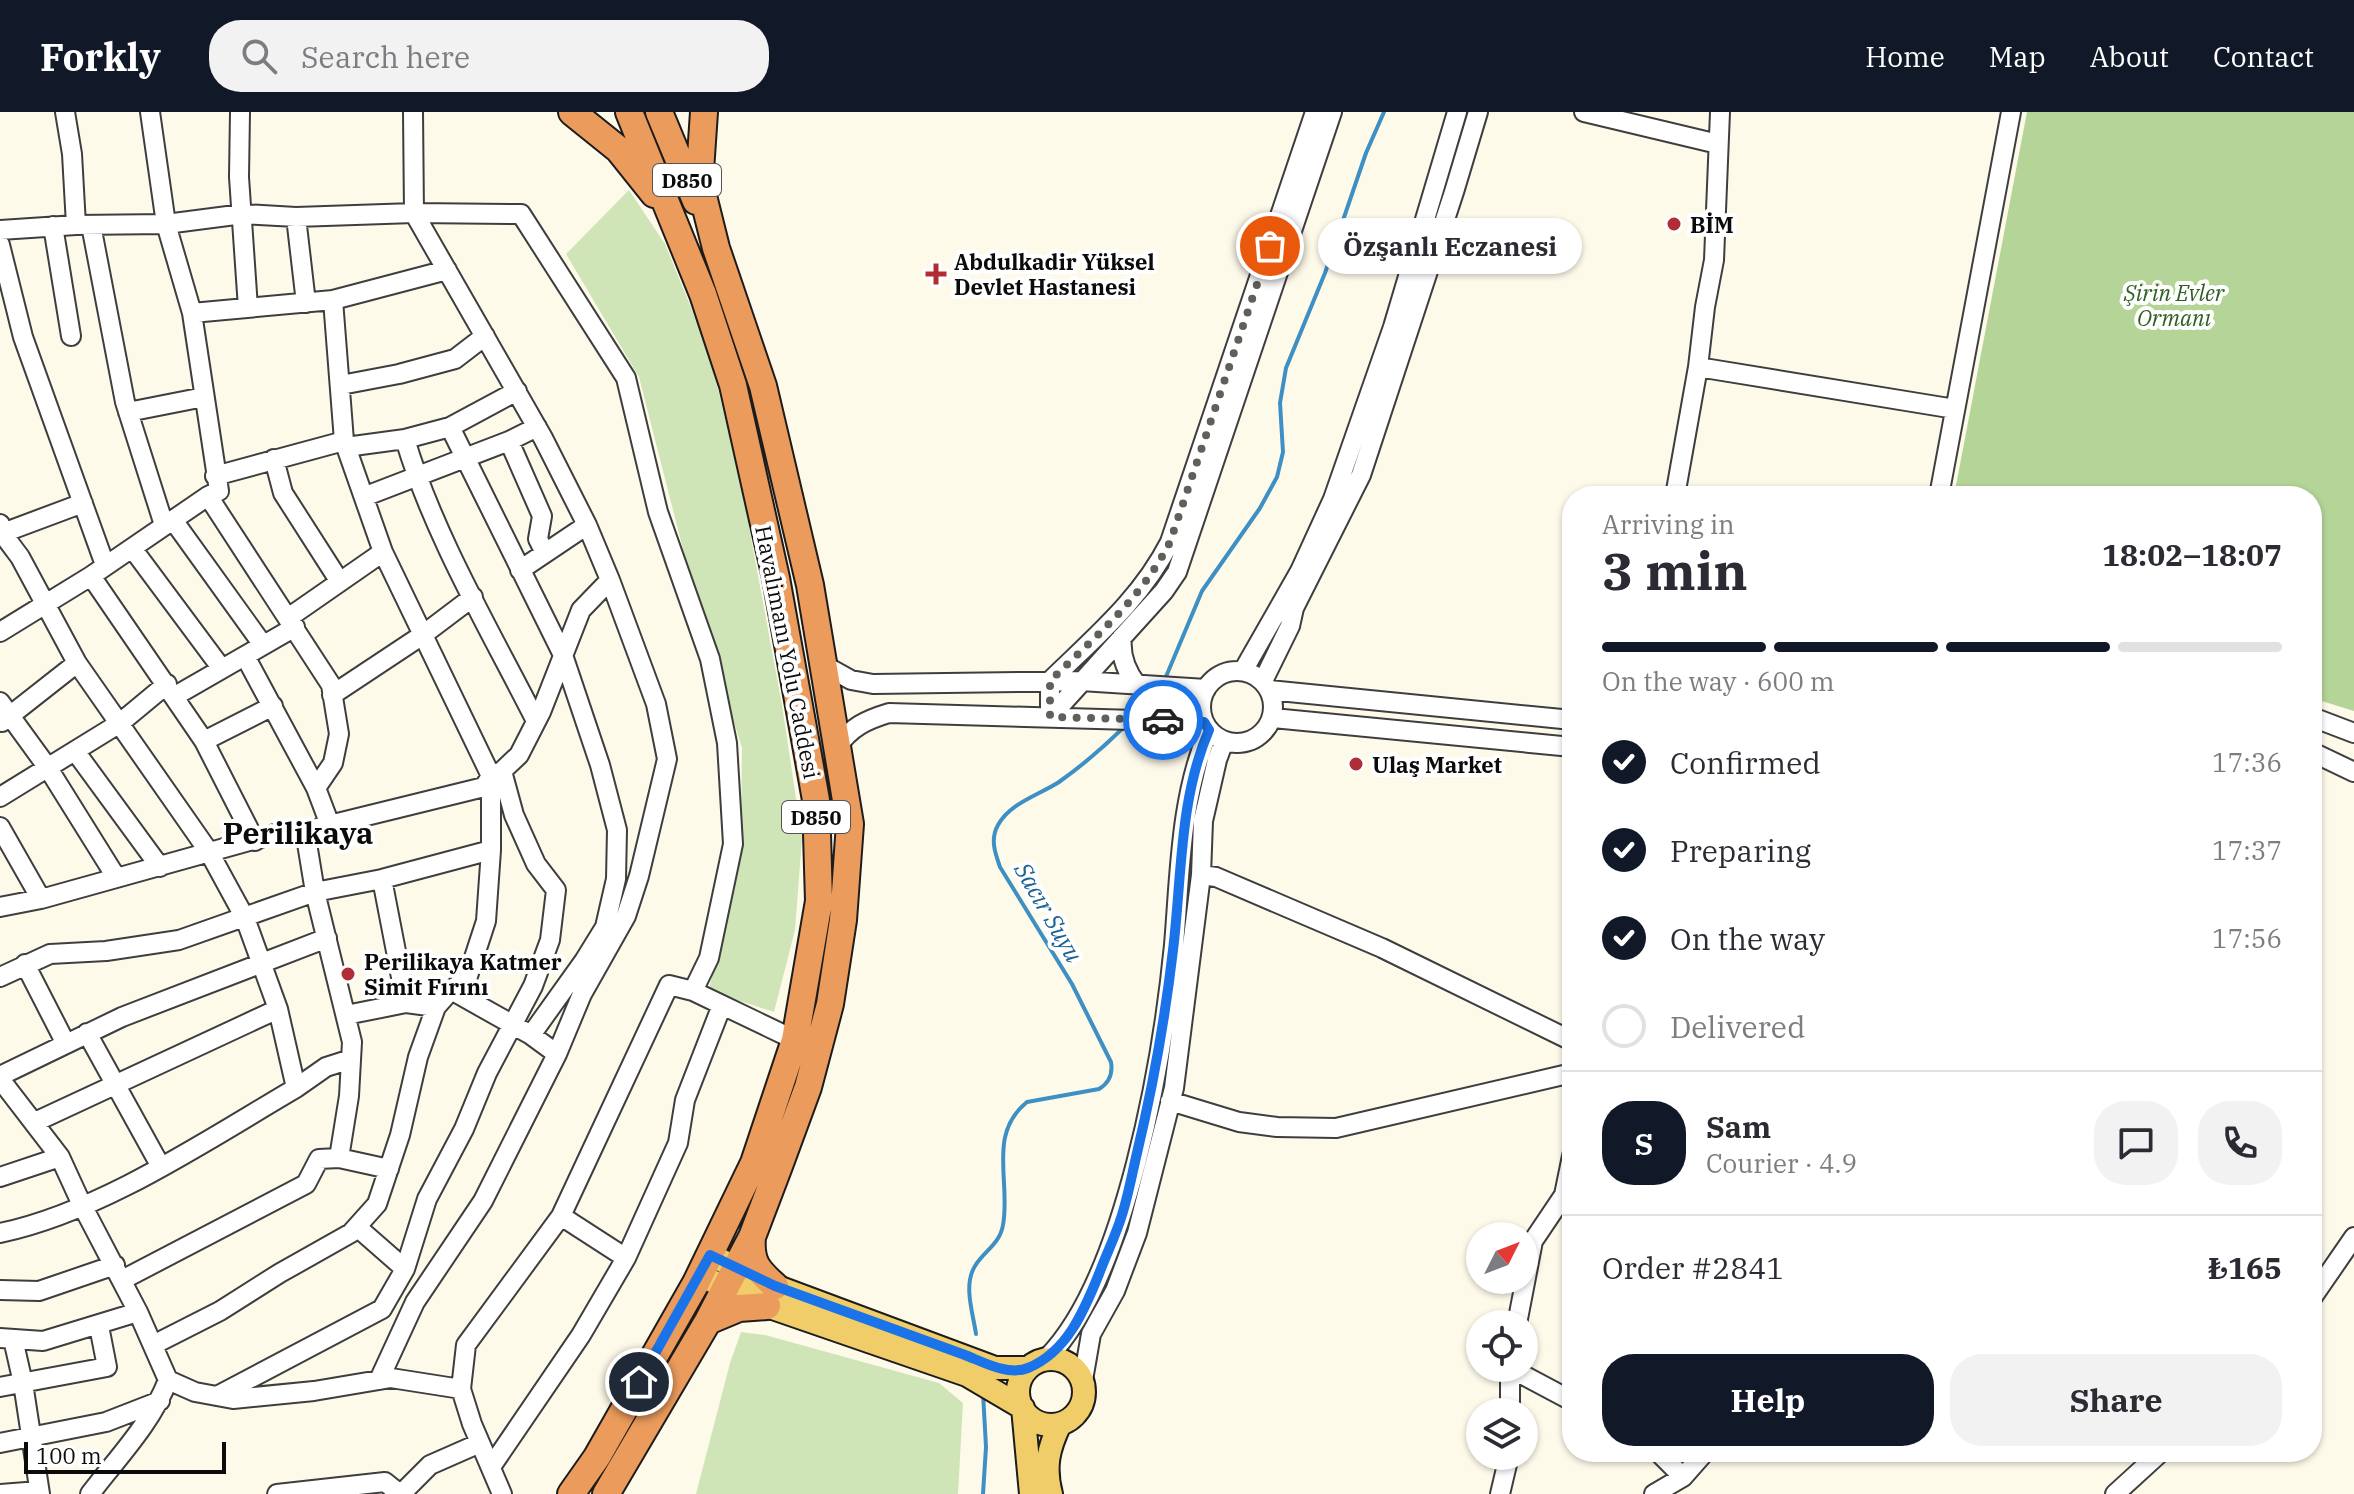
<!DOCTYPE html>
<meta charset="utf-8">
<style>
body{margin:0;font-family:"IBM Plex Serif",serif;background:#f2f2f3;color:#2b2b33;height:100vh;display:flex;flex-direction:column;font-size:30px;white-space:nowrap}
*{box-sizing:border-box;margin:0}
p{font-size:26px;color:#7c7c81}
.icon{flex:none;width:44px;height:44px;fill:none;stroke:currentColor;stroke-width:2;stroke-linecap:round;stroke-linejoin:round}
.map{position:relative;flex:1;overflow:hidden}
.sheet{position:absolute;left:1562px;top:374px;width:760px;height:976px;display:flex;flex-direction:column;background:#fff;border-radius:32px;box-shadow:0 2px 6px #0004}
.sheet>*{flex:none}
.needle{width:52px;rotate:48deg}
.controls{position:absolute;left:1466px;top:1110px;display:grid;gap:16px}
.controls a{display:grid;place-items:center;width:72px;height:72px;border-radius:50%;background:#fff;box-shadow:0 2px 6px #0004;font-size:40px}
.scale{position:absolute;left:24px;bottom:20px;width:202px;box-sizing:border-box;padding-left:8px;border:4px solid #0b0b0b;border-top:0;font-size:22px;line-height:28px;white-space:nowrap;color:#0b0b0b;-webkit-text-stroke:6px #fff;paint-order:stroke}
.pin{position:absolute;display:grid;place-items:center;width:68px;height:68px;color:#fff;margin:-34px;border:4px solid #fff;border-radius:50%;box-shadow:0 2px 8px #0007}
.courier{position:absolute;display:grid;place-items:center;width:80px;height:80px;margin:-40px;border:6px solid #1a73e8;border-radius:50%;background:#fff;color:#222;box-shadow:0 2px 10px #0007}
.bubble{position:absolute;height:56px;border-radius:28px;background:#fff;box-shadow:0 2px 6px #0004;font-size:26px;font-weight:800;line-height:56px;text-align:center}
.overview em{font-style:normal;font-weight:800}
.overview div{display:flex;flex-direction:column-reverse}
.overview{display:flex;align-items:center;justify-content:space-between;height:136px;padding:0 40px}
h1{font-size:52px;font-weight:800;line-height:60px}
.bar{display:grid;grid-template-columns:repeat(4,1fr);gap:12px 8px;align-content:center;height:96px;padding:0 40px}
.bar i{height:10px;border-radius:6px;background:#e1e1e2}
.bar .on{background:#111827}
.bar p{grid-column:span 4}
.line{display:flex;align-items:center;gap:20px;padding:0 40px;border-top:2px solid #e1e1e2}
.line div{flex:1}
.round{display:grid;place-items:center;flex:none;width:84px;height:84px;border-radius:32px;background:#f2f2f3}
ol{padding:0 40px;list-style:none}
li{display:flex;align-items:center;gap:24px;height:88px}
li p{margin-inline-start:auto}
li .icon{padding:8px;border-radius:50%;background:#111827;color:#fff;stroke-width:4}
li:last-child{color:#7c7c81}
li i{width:44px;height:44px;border:4px solid #e1e1e2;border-radius:50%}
.cta{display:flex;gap:16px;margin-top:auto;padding:16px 40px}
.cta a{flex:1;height:92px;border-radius:32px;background:#111827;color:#fff;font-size:32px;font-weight:800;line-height:92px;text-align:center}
.cta a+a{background:#f2f2f3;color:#2b2b33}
header{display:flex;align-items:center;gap:48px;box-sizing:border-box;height:112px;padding:0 40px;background:#111827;color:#fff}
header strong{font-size:38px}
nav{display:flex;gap:44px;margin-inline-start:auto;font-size:28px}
.search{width:560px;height:72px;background:#f2f2f3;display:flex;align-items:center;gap:20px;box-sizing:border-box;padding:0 28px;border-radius:32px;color:#7c7c81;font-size:30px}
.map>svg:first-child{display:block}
.green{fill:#cfe5b7}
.forest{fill:#b4d597}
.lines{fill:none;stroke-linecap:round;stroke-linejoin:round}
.stream{stroke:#3e90c4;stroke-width:4}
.minor-casing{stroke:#3e3e3e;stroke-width:22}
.major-casing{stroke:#1c1c1c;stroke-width:26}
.highway-casing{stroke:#1c1c1c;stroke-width:30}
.minor{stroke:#fff;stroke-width:18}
.major{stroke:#f0cd68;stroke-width:22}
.highway{stroke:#eb9b5b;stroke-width:26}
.done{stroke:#605f59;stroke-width:8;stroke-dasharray:0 14.4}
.route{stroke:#1a73e8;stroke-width:10}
.poi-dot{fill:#b12d35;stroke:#fff;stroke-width:3}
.labels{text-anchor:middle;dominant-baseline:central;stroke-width:8;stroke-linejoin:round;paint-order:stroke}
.shield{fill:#fff;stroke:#545454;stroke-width:2}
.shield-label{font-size:20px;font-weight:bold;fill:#0b0b0b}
.poi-label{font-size:22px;font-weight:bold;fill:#0b0b0b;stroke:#fff;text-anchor:start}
.park-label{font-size:22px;font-style:italic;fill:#2e5e20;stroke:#fff}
.street-label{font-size:22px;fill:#0b0b0b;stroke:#fff}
.water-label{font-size:24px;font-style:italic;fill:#1d6194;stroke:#fff}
.district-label{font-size:30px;font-weight:bold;fill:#0b0b0b;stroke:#fff}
</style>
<header>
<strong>Forkly</strong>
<div class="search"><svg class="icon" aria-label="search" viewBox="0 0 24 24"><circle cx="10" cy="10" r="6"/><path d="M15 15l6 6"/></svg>Search here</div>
<nav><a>Home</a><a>Map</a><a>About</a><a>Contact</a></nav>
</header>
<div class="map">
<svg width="2354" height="1382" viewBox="0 0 2354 1382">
<rect width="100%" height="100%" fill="#fefaea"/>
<path class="green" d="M629 78 665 132 708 237 740 366 782 593 802 726 795 818 774 900 709 879 741 720 742 636 695 484 639 265 566 142Z
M741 1220 765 1223 939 1271 963 1291 958 1382H696L730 1251Z"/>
<path class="forest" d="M2027 0H2354V599L2312 586V384H1954Z"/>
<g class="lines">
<path class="stream" d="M1165 567 1202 479 1260 396 1277 365 1283 340 1280 291 1286 256 1325 161 1366 41 1384 0
M1138 601 1156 581
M976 1222C973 1201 963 1173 975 1154 984 1139 1000 1132 1003 1113 1011 1070 987 1022 1027 990L1099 977C1109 971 1113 962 1111 950L1072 872 1000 755C995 741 990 727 998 713 1010 691 1039 683 1059 670 1083 653 1105 634 1126 613
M983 1382 986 1335 983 1281"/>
<g class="minor-casing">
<path id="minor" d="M65 0 72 42 76 113
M240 0 239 65 248 196
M1584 0 1718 32
M296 105 306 191
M91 113 125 290 164 413
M53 114 71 224
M0 118 76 113 166 112 243 102 296 105 414 101 521 102 626 266 658 400 710 547 727 631 733 732 709 846 693 879 795 928
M0 133 23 225 105 453
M192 201 333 188 447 158
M1698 255 1955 297
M341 273 399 262 455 247 485 224
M128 300 204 285
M450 315 563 543 600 653 617 718 616 767 605 815 584 849 531 923
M405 327C433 422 491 520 536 609
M509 329 542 404 538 427 545 441
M346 335 405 327 450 315 517 279
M274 347 283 381 340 470
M215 364 344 329
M208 384 331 573 339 622 333 651 316 676 330 713
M366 384 509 329 537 315
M1675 384 1698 255 1705 195 1714 148 1720 0
M1939 384 2011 0
M173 408 263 533
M0 412 2 421 20 445 77 551 209 740 245 806 278 897 296 976C207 1028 101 1100 0 1121
M0 422 83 391
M132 436 222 557
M520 458 587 413
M91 464 204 629 255 729
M288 506 383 440
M0 520 91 464 208 384 219 379 192 201 166 112 150 0
M1122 525C1120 543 1126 559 1137 573
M245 544 316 676
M824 553 851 568 873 572 1081 569 1206 577
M1201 595a36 36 0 1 1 72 0a36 36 0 1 1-72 0Z
M1243 559 1300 459 1333 387 1393 215 1457 0
M1263 569 1290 514 1294 496 1361 363 1454 80 1478 0
M1269 578 1572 608
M332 583 424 522 473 485
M175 584 295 515
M0 590 48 656 116 765
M1050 605 1164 479 1177 460 1332 0
M1050 605V569C1095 525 1141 487 1170 430L1315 0
M2312 605 2354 621
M1273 606 1572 635
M2 610 77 551
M204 629 273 594
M837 635C851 615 866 608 889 601L1204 610
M75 639 160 755
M2312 640 2354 660
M0 685 120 611 167 572
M0 715 41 787
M305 719 315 780 352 930 349 984 339 1046 389 1057
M1201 763 1216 765 1382 836 1572 929
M382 767 406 891
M0 795 41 787 289 718 305 719 484 675 491 664 502 659 519 643 541 600 581 498 610 468 587 413 543 326 414 101 413 0
M25 852 66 932
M0 865 50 842 106 839 179 828 315 780 382 767 491 738
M451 878 531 923 557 942
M346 903 406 891 436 895
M87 921 161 1055
M0 964 122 905 327 826
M0 967 60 1045 82 1093 138 1200 168 1268C151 1312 118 1345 90 1382
M296 976 326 955 351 947
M1170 989 1239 1010 1277 1015 1336 1016 1572 961
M35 1010 278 897
M0 1065 60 1045
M561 1104 626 1146
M357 1115 405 1157
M122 1168 306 1072 319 1047 339 1046
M0 1178 39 1179 115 1153
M2312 1186 2354 1125
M1517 1212 1533 1129 1564 1083 1572 1044
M0 1226 43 1229 138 1200
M13 1227 23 1271 40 1382
M153 1233 220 1199 280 1161 351 1121 377 1092 400 1023 418 945 436 895 451 878 467 867 486 809 491 738V664L383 440 344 329 333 188
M1047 1246C1126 1166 1163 945 1174 833 1180 762 1180 685 1209 618
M168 1268 195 1280 233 1287 314 1279 391 1266 461 1277 466 1233 561 1104 669 873 693 879
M379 1268 415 1190 483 1089 557 942 582 882 626 804 639 764 667 647 656 592 610 468
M1083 1268 1091 1222 1115 1179 1137 1121 1174 976 1201 763 1203 709 1217 648 1224 629
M0 1275 107 1255 99 1214
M461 1277 472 1312 502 1382
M217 1284 382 1197 405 1157 427 1087 464 1017 487 961 533 874 550 828 556 778 536 752 514 703 502 659
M1510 1300V1256L1572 1289
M0 1331 106 1310 160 1289
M1658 1340 1683 1365
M491 1355 581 1223 626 1146 678 1031 685 988 722 893
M0 1382 39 1379
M277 1382 385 1370 400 1382
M401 1382 430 1353 480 1331
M1500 1382 1509 1344
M1654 1382 1683 1365 1705 1340
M2115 1382 2161 1340"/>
</g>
<g class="major-casing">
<path id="major" d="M710 1143 775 1174 995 1256H1027
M712 1169 767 1194 967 1263 1023 1296 1031 1382
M1018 1280a33 33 0 1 1 66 0a33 33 0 1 1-66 0Z
M1051 1382C1044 1355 1048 1337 1060 1312"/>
</g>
<g class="highway-casing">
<path id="highway" d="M572 0 618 37 654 82
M659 0 696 89
M752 1125C750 1150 757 1158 775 1174
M708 1209 739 1196 767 1194
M571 1382 597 1345 696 1171 754 1051 795 928 819 789 816 688 776 466 733 273 703 182 629 0
M606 1382 708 1209 752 1125 779 1054 808 975 830 892 843 808 850 712 810 473 763 274 716 136 704 88 700 59 704 0"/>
</g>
<use href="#minor" class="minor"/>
<use href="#major" class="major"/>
<use href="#highway" class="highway"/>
</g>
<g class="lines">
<path class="done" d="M1163 608 1050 605V569C1094 526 1142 486 1170 430L1270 134"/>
<path class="route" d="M639 1270 710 1143 775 1174 965 1243C983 1250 1008 1264 1028 1256 1067 1240 1084 1199 1099 1162 1106 1143 1115 1125 1121 1106 1128 1085 1132 1062 1137 1041 1153 974 1165 907 1173 838 1182 765 1179 687 1209 618L1204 610 1163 608"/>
</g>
<g class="poi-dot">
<circle cx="1674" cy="112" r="8"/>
<path d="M932 150h8v8h8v8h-8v8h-8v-8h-8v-8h8z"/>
<circle cx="1356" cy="652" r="8"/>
<circle cx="348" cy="862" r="8"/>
</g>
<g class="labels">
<g class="shield">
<rect x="653" y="52" width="68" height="32" rx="6"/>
<rect x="782" y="689" width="68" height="32" rx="6"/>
</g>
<g class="shield-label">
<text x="687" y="68">D850</text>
<text x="816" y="705">D850</text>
</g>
<g class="poi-label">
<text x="1690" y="112">BİM</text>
<text x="954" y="149">Abdulkadir Yüksel<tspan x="954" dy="25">Devlet Hastanesi</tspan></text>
<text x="1372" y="652">Ulaş Market</text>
<text x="364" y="849">Perilikaya Katmer<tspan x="364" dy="25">Simit Fırını</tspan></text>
</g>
<g class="park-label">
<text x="2174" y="180">Şirin Evler<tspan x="2174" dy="25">Ormanı</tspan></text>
</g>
<g class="street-label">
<text transform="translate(788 540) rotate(79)">Havalimanı Yolu Caddesi</text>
</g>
<g class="water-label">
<text transform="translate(1049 800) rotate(60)">Sacır Suyu</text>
</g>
<g class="district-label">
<text x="298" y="720">Perilikaya</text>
</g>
</g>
</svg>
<div class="controls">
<a><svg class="needle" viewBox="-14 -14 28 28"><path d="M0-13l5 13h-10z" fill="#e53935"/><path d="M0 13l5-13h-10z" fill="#7c7c81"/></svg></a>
<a><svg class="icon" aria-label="locate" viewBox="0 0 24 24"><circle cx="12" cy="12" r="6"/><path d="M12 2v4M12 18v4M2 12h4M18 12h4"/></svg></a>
<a><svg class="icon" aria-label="layers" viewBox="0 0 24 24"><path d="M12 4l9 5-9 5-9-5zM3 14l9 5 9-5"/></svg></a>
</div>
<div class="scale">100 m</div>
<div class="pin" style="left:1270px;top:134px;background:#ea580c"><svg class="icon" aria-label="bag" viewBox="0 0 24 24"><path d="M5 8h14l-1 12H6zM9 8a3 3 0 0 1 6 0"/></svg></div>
<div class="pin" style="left:639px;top:1270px;background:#1f2937"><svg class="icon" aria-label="home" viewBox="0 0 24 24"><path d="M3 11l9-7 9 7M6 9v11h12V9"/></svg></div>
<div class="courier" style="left:1163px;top:608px"><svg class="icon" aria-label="car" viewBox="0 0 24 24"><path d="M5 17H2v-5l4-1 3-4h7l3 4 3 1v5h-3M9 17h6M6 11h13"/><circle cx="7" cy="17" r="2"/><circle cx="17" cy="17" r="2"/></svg></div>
<div class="bubble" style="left:1318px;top:106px;width:264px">Özşanlı Eczanesi</div>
<section class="sheet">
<div class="overview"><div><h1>3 min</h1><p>Arriving in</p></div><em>18:02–18:07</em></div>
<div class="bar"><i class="on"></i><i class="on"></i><i class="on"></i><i></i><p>On the way · 600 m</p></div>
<ol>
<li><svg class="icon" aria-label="check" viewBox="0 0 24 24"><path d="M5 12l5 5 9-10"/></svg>Confirmed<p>17:36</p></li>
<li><svg class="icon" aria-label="check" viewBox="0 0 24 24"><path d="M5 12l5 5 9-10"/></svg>Preparing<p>17:37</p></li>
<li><svg class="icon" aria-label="check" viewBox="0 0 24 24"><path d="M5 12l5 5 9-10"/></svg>On the way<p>17:56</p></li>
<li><i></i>Delivered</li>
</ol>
<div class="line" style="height:144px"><b class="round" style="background:#111827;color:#fff">S</b><div><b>Sam</b><p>Courier · 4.9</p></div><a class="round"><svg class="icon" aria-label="chat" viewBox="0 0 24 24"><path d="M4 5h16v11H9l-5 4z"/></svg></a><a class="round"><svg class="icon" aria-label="phone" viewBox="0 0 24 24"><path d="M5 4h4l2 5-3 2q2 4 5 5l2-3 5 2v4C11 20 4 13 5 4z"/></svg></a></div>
<div class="line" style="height:104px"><div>Order #2841</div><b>₺165</b></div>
<div class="cta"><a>Help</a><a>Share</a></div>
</section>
</div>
